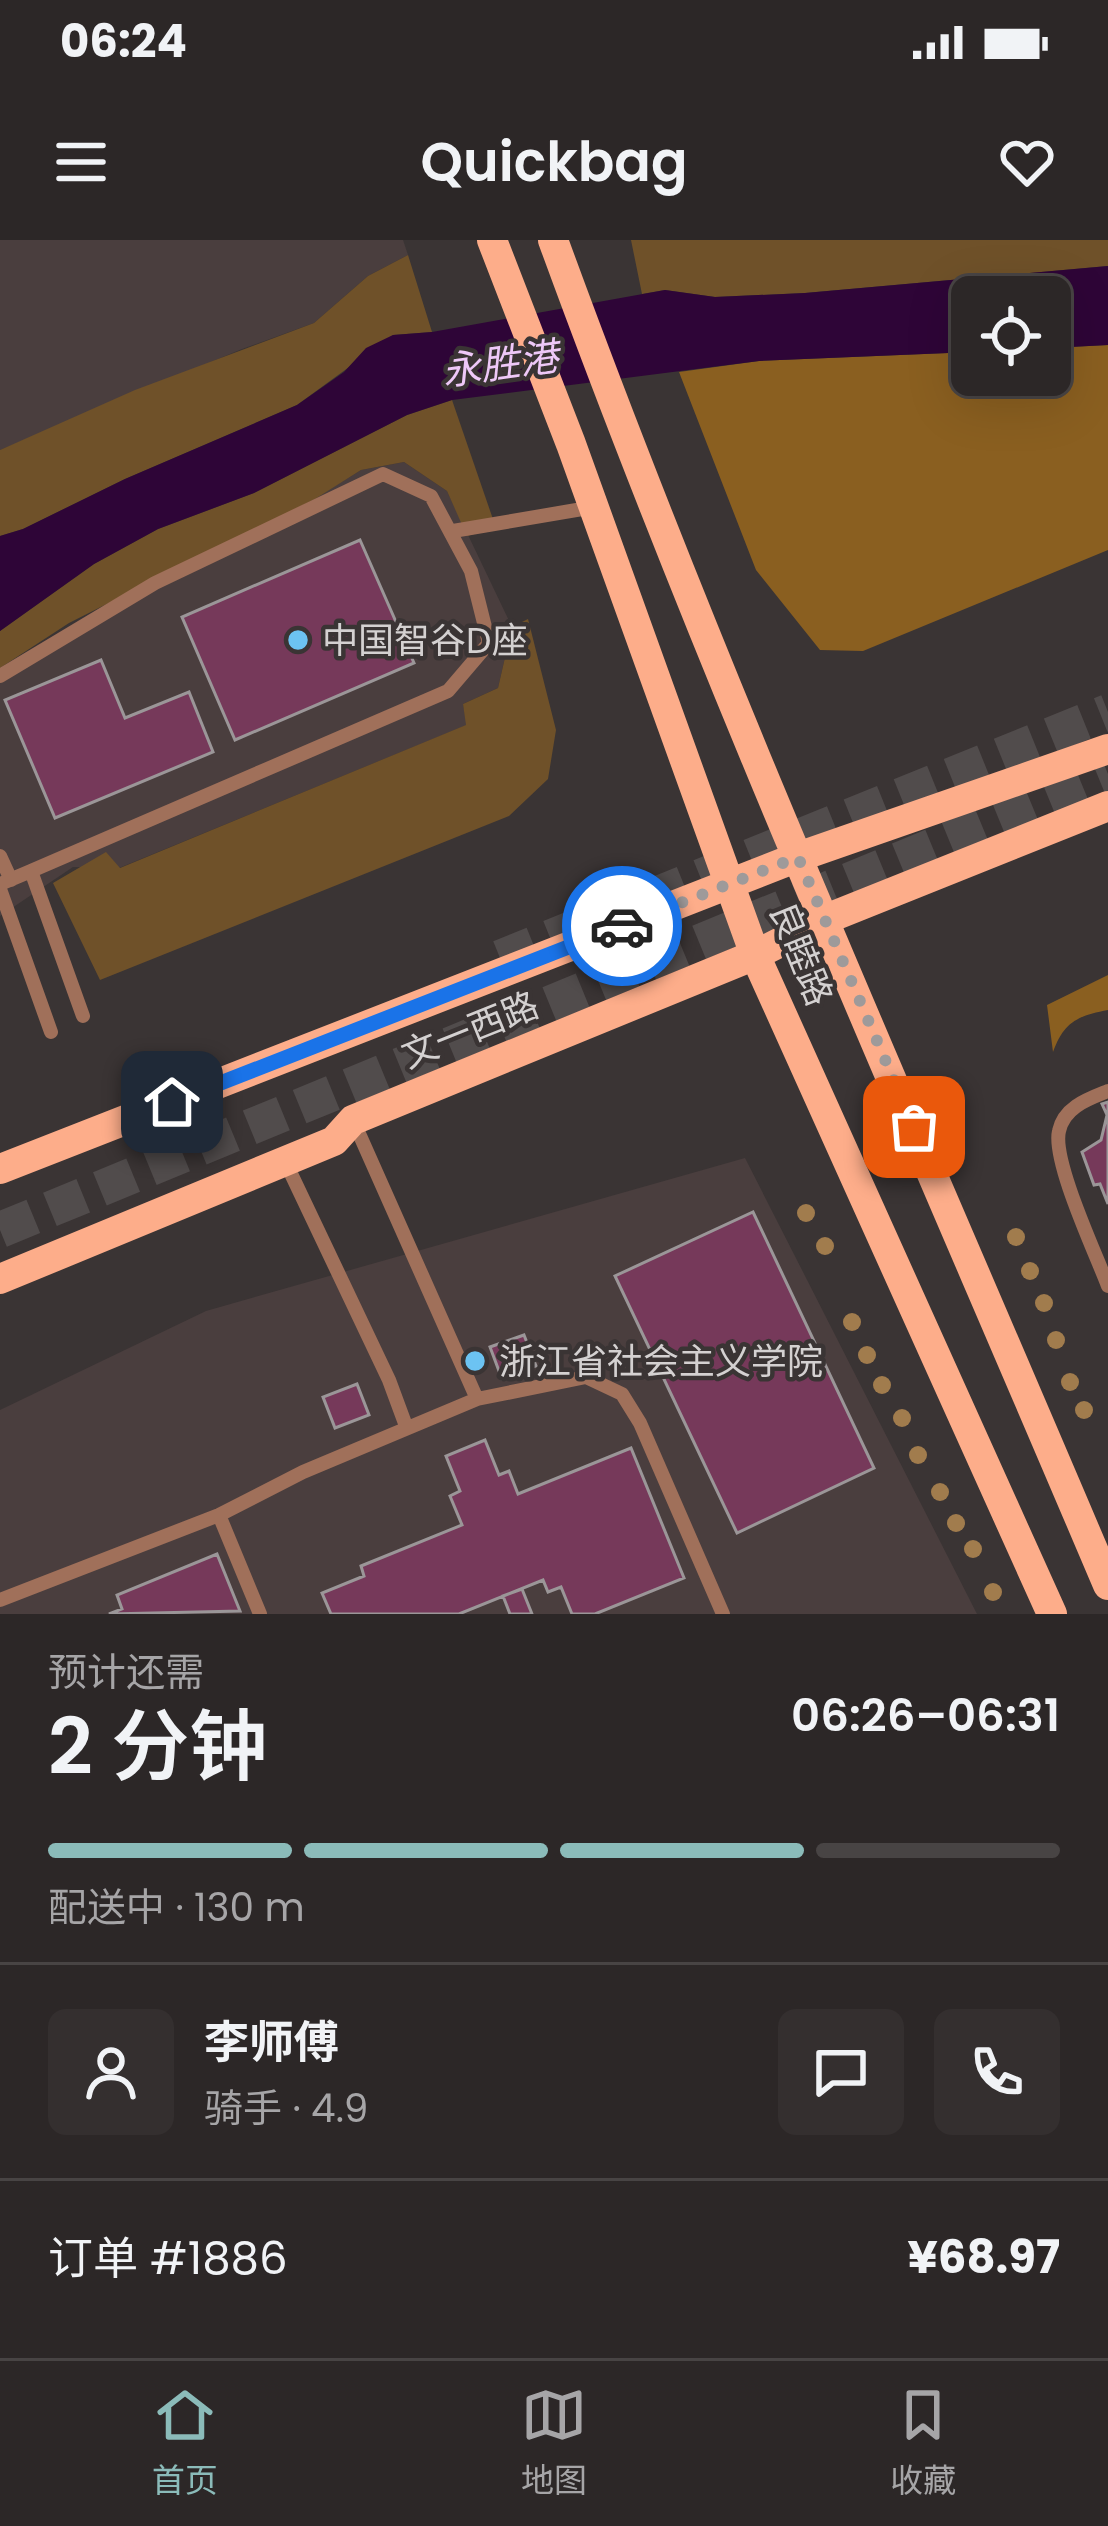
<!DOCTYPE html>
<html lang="zh">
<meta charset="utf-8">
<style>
body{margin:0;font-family:Poppins,"Noto Sans SC",sans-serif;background:#342f2f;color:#f1f3f6;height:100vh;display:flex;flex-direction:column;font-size:45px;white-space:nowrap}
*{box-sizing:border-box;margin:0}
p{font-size:39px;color:#a6a5a7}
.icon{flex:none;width:66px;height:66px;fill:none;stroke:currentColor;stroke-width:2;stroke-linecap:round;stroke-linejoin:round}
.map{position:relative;height:1374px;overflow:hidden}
.sheet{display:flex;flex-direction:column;background:#2c2727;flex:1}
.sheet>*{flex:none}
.tools{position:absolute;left:951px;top:36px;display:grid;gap:24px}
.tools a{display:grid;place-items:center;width:120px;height:120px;border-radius:18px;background:#2c2727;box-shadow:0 12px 48px #0002,0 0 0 3px #484444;font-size:60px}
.pin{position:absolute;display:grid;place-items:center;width:102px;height:102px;color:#fff;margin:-51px;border-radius:24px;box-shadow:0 6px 18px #0006}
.courier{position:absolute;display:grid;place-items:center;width:120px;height:120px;margin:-60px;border:9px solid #1a73e8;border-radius:50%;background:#fff;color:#222;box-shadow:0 3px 15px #0007}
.summary em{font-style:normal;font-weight:600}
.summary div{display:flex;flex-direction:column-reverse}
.summary{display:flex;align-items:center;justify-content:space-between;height:204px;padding:0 48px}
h1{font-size:78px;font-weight:600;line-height:90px}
.bar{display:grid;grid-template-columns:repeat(4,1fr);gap:18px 12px;align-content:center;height:144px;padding:0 48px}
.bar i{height:15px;border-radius:9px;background:#484444}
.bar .on{background:#8bbbb9}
.bar p{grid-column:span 4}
.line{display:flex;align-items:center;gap:30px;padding:0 48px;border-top:3px solid #484444}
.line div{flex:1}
.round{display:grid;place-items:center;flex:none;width:126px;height:126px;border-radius:18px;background:#342f2f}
.status{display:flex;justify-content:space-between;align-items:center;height:84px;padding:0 60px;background:#2c2727;direction:ltr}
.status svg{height:33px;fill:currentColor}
header{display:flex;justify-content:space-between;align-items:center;height:156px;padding:0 48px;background:#2c2727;font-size:54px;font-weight:600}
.menu{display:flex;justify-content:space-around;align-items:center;height:168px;border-top:3px solid #484444;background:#2c2727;font-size:33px;color:#a6a5a7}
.menu a{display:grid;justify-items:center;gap:6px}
.menu .on{color:#8bbbb9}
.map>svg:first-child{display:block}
.built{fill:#4a3e3e}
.green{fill:#6f5129}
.forest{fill:#8a5f20}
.water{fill:#2e0537}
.building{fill:#76395a;stroke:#9b9698;stroke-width:3}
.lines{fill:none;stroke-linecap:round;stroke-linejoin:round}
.highway-tunnel{stroke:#514c4c;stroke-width:36;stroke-dasharray:36 18;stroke-linecap:butt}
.lane{stroke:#a0705a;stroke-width:14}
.primary{stroke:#fdad8a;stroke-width:30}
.tree{fill:#a17c4d}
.done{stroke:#9e9a9a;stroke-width:12;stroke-dasharray:0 21.6}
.route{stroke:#1a73e8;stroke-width:15}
.poi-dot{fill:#6cc3f2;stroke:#3a3434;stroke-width:4.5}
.labels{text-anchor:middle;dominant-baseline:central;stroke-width:9;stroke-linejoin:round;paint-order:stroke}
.poi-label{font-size:36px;fill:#d4d1d1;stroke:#3a3434;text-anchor:start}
.street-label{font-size:36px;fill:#d4d1d1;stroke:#3a3434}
.water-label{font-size:39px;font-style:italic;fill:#eec8f8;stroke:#3a3434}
</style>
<div class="status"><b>06:24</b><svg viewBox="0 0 49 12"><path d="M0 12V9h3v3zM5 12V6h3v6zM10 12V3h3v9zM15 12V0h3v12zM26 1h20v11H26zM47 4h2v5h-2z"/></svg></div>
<header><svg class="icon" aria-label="menu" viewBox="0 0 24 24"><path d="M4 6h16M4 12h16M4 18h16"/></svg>Quickbag<svg class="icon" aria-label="heart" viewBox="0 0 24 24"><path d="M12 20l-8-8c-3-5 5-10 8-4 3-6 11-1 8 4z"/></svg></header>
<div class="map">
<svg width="1108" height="1374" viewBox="0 0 1108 1374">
<rect width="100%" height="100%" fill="#3a3434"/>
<path class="built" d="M0 0H403L408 15 368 36 314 83 242 109 0 210Z
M404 222 447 251 512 387 498 448 463 464 467 485 119 628 73 627 0 676V428L164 331 314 259 361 230Z
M745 918 977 1374H0V1170L206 1071Z"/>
<path class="green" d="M631 0H1108V26L805 53 715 57 665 50 642 54Z
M408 15 432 92 393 95 297 165 125 239 23 289 0 296V210L135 150 314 83 368 36Z
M452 160 496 288 467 296 447 251 404 222 361 230 315 259 69 383 0 428V391L94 324 158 289 254 253 407 175Z
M528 379 556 490 548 539 509 576 100 740 53 643 106 612 120 628 466 485 463 464 498 448 512 387Z"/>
<path class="forest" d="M1108 105V310L863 411 820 410 756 330 679 132 759 121 972 112V135H1050V108Z
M1108 735V770C1077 776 1064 782 1053 812L1047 765Z"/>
<path class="water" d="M1108 26V105L1050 108V57H972V112L759 121 452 160 407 175 254 253 158 289 94 324 0 391V296L23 289 125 239 297 165 344 132 366 108 393 95 432 92 665 50 715 57 805 53Z"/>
<path class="building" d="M360 300 414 423 235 500 182 377Z
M101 420 125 478 189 452 213 512 55 578 5 460Z
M1108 862V964L1100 944 1094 945 1082 912 1101 900 1107 875 1102 864Z
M753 972 874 1228 737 1293 615 1036Z
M524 1095 536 1126 502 1139 490 1107Z
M357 1144 369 1175 335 1188 323 1157Z
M485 1200 499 1235 509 1231 518 1254 631 1208 684 1338 595 1374H572L561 1347 548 1352 543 1340 459 1374H331L322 1353 364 1336 361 1326 462 1285 450 1256 460 1251 446 1216Z
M217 1314 240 1371 109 1374 122 1369 117 1355Z
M522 1349 532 1374H510L503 1356Z"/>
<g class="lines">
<path class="highway-tunnel" d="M500 718 1108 472
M0 990 1108 534"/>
<path class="lane" d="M453 291 594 267
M0 436 155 343 383 234 431 256 471 331 489 403 448 451 31 631 83 776
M0 616 11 640
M0 644 31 631
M0 649 51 792
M1108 851C1088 859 1064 867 1059 891 1052 921 1096 1014 1108 1046
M353 880 477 1159
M285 921 389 1140 406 1186
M219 1275 260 1374
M0 1360 219 1275 303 1232 477 1159 586 1137 622 1154 640 1183 723 1374"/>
<path class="primary" d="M492 0 571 204 755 715 1052 1374
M553 0C719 455 919 899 1108 1345
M0 929 798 617 1108 509
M0 1039 334 901 353 880 755 715 826 679 1108 566"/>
</g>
<g class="tree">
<circle cx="806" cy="973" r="9"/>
<circle cx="1016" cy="997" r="9"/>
<circle cx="825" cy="1006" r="9"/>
<circle cx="1030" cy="1031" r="9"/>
<circle cx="1044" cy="1063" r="9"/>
<circle cx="852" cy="1082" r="9"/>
<circle cx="1056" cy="1100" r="9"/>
<circle cx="867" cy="1115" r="9"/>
<circle cx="1070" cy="1142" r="9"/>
<circle cx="882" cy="1145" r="9"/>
<circle cx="1084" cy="1170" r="9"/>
<circle cx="902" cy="1178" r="9"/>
<circle cx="918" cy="1215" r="9"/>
<circle cx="940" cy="1252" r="9"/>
<circle cx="956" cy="1283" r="9"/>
<circle cx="973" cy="1309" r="9"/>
<circle cx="993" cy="1352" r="9"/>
</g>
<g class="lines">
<path class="done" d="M622 686 798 617 914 887"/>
<path class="route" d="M172 862 622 686"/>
</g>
<g class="poi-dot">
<circle cx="298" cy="400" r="12"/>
<circle cx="475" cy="1121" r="12"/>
</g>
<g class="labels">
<g class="poi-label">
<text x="322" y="400">中国智谷D座</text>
<text x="499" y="1121">浙江省社会主义学院</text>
</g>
<g class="street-label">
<text transform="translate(801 714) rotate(68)">良睦路</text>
<text transform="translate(470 790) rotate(-22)">文一西路</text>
</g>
<g class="water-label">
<text transform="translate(500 124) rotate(-8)">永胜港</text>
</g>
</g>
</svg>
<div class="tools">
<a><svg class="icon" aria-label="locate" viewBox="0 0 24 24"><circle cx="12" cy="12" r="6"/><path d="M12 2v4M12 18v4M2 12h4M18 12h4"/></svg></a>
</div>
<div class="pin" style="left:914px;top:887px;background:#ea580c"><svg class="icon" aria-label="bag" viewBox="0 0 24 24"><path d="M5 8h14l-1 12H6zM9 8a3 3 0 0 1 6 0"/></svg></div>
<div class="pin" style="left:172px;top:862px;background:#1f2937"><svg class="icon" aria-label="home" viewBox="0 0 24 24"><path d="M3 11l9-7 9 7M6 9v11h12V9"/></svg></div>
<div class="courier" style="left:622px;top:686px"><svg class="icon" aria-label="car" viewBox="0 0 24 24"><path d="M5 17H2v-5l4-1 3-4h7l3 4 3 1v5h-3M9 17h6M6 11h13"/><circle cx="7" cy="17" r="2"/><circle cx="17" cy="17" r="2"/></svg></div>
</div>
<section class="sheet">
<div class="summary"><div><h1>2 分钟</h1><p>预计还需</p></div><em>06:26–06:31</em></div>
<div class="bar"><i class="on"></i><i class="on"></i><i class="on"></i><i></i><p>配送中 · 130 m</p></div>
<div class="line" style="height:216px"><a class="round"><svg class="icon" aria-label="person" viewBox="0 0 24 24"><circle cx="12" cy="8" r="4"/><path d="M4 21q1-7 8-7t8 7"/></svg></a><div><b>李师傅</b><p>骑手 · 4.9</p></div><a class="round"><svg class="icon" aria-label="chat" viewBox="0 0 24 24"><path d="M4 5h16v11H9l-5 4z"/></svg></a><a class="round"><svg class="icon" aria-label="phone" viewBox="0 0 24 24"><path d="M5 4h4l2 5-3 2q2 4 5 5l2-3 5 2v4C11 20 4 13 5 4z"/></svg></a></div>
<div class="line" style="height:156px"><div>订单 #1886</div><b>¥68.97</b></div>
</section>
<nav class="menu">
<a class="on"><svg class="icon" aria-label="home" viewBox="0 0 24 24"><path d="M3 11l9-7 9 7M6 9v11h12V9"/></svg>首页</a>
<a><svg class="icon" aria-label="map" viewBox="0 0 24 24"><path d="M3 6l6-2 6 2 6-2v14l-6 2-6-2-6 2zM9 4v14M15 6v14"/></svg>地图</a>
<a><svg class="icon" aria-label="saved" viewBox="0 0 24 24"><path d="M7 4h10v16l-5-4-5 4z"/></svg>收藏</a>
</nav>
